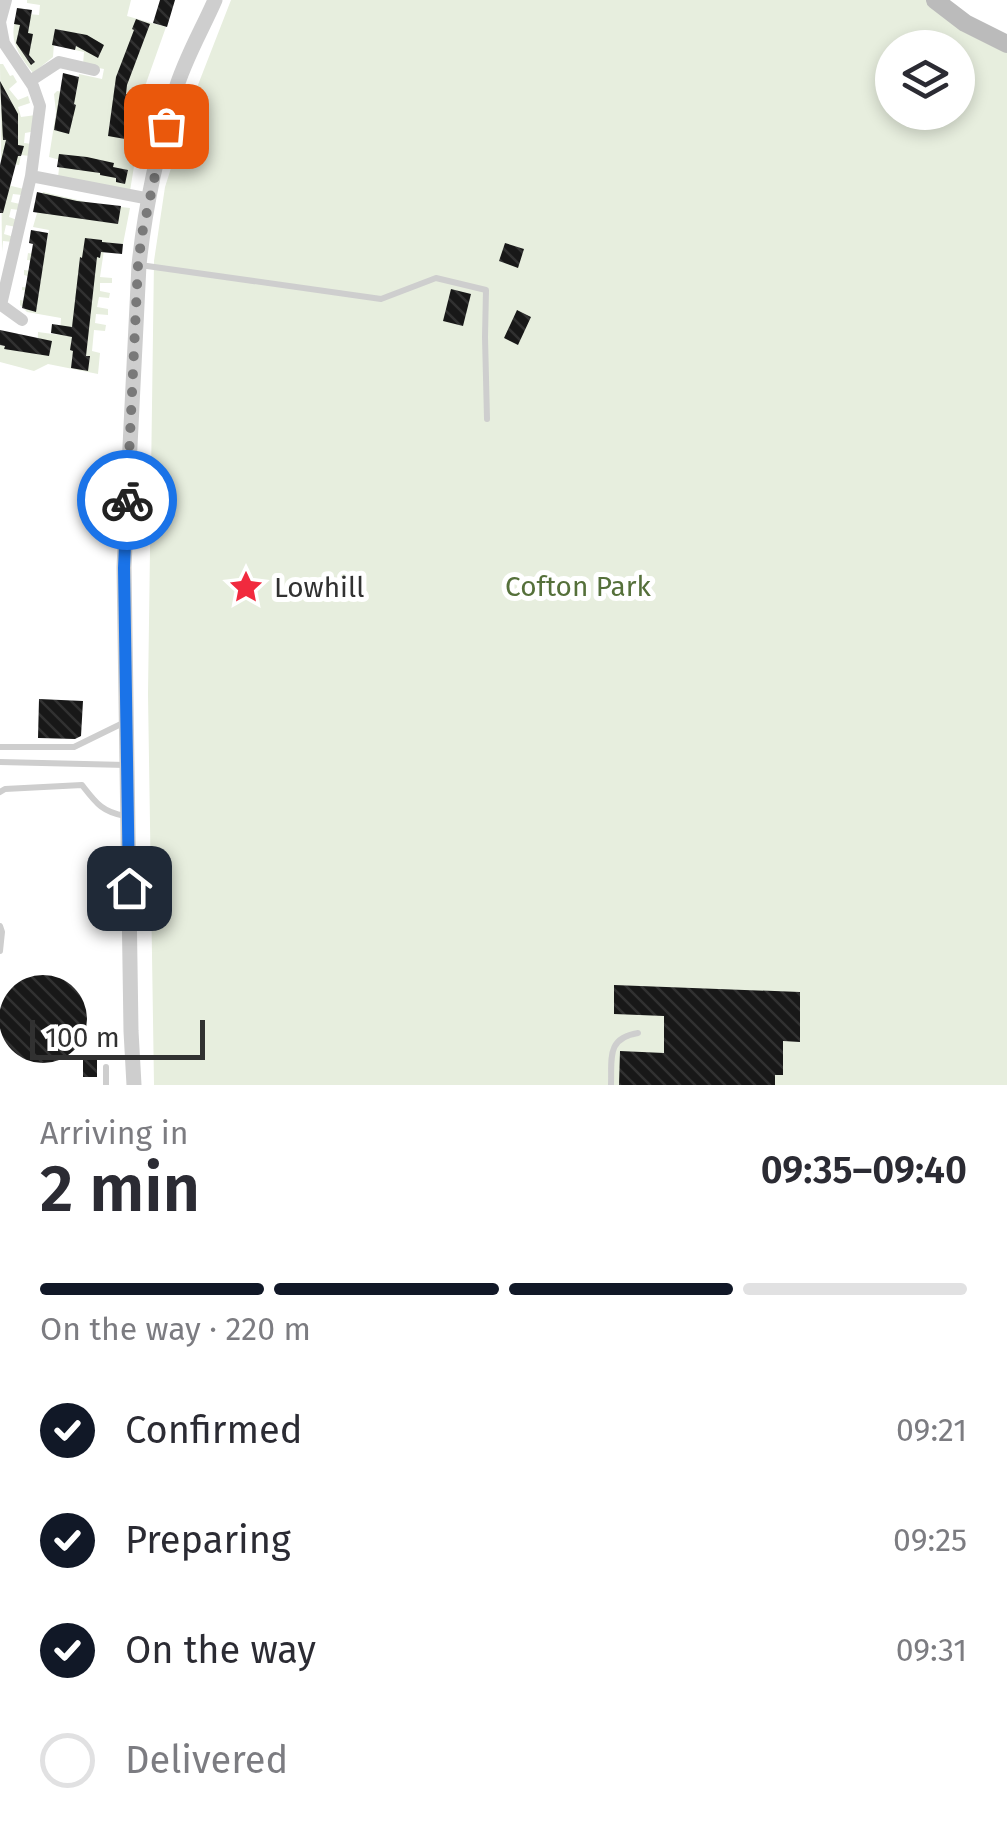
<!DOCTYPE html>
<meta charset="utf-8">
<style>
body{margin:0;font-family:"Fira Sans",sans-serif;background:#f7f7f7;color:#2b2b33;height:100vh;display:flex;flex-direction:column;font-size:38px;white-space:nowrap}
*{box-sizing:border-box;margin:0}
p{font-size:32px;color:#7c7c81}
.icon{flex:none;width:55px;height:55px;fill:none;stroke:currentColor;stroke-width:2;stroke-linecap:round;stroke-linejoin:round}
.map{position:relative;height:1085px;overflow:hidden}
.details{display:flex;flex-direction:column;background:#fff;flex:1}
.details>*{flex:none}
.fabs{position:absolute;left:875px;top:30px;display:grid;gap:20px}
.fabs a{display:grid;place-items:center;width:100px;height:100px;border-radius:50%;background:#fff;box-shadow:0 5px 15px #0003;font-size:50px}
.scale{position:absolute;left:30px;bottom:25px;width:175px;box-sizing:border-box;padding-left:10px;border:5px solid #313131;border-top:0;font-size:28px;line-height:35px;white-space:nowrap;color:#313131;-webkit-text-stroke:8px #fff;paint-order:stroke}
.pin{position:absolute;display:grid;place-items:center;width:85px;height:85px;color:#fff;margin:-42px;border-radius:20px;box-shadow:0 5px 15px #0006}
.courier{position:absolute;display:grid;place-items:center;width:100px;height:100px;margin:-50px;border:8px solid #1a73e8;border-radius:50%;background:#fff;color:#222;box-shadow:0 2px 12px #0007}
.summary em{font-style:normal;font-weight:600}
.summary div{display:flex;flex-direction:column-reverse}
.summary{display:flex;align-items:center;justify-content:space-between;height:170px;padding:0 40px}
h1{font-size:65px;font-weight:600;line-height:75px}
.bar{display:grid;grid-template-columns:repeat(4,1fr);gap:15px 10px;align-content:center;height:120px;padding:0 40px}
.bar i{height:12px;border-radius:8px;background:#e1e1e2}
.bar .active{background:#111827}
.bar p{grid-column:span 4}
ol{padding:0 40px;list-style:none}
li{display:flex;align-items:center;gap:30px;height:110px}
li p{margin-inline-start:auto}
li .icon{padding:10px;border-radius:50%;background:#111827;color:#fff;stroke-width:4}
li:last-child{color:#7c7c81}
li i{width:55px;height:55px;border:5px solid #e1e1e2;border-radius:50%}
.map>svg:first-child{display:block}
.green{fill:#e7eede;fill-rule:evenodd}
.building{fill:url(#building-back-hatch)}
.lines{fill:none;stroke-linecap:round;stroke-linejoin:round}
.service{stroke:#cecece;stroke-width:6}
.minor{stroke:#cecece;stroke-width:12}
.tertiary{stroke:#cecece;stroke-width:15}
.secondary{stroke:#bbb;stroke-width:18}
.done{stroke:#797979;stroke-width:10;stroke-dasharray:0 18}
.route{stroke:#1a73e8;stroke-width:12}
.labels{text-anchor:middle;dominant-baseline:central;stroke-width:10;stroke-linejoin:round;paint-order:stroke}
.park-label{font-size:28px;fill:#55703a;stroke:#fff}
.poi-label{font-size:28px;fill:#313131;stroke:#fff;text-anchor:start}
</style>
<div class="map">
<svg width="1007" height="1085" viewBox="0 0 1007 1085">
<defs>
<pattern id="building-back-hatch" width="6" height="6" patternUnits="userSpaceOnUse" patternTransform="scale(2.5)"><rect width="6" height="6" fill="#181818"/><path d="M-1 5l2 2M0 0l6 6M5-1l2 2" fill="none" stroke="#313131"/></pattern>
</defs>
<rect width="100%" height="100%" fill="#fff"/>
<path class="green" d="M27 0H131L127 16 166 27 144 89 130 158 135 160 130 191 58 177 60 160 49 157 56 113 54 94 57 91 76 93 79 74 102 79 104 69 83 65 84 52 75 50 78 34 55 29 53 57 33 73C17 53 7 38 18 13L39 15 40 5 27 3Z
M231 0H926L952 21 1007 51V1085H154L148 694 154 261 165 187 196 90ZM892 48H958V112H892Z
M0 64H3L10 76 13 75 17 82 9 89 18 100 28 96 30 103 18 107 21 117 36 115V131L25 133 24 143 32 144 30 156 21 155 19 165 6 163 3 184 24 189 22 195 13 194 11 202 20 204 19 210 11 209 9 217 17 220 16 227 6 225 4 234 14 237 13 242 3 241 2 252Z
M43 192 95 204 130 208 123 244 113 243 112 250H104L100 277 112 278V283H100V291L110 293 109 298 99 297 97 307 108 309V315L96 314 95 323 106 325 105 331 94 330 92 351 100 353 98 374 48 364 34 371 0 362V345L37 354 38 332 60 335 61 318 27 312 20 305V300L26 301 27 291 22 290V287L31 288V277L24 275V270L33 271 34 261 27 260 28 253 44 256 49 230 33 227Z"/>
<path class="building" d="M160 0H175L167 27 153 23Z
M17 8 32 10 28 33 33 34 29 55 35 62 31 65 16 43 20 25 14 24Z
M136 19 150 24 127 85 126 94 133 96 125 139 108 136 116 77 134 30 132 29Z
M55 29 87 35 104 45 98 58 76 46 75 50 52 45Z
M63 73 79 77 74 104 76 105 69 134 54 130Z
M0 81 18 114V145L24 146 21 156H18L3 213H0V165L6 140H3Z
M59 154 87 157 114 163 113 167 128 170 125 184 116 182V178L100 175V173L57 167Z
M37 192 77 201 121 206 118 224 33 212Z
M31 230 48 233 36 312 22 308 33 244 29 243Z
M85 238 102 240V242L123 244 122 254 101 252 100 258 97 257 86 356H90L88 371 71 368 73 351 70 350 72 337 51 333 52 324 72 327 80 257 82 258Z
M505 243 524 249 518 268 499 261Z
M451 289 471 294 463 326 443 321Z
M517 310 531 317 518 345 504 338Z
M0 330 52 341 49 356 4 349 5 346 0 345Z
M39 699 83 701 81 736 75 739 38 738Z
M-1 1019a44 44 0 1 1 88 0a44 44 0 1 1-88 0Z
M614 985 800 992V1042L783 1041V1075H775V1085H619L620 1051 664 1053V1016L614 1014Z
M83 1057H97V1077H83Z"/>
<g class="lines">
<path class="service" d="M140 265 381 299 436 278 486 290 485 337 487 419
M0 747H74L123 723
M0 762 126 765
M0 792 5 789 82 785C96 803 102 812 125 816
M0 926 2 932 0 951
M106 1085V1067
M611 1085C612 1059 606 1038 638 1033"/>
<path class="minor" d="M30 81 59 62 94 70
M31 176 150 199
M0 304 22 320
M1 305 31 176 40 106 33 86 4 43 0 22 6 0"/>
<path class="tertiary" d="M134 1085 131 1031 124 567 139 265C145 207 158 148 175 92 184 60 202 30 215 0"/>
<path class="secondary" d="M935 0 965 23 1007 44"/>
</g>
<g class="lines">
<path class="done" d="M127 500 138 265 142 234 166 126"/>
<path class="route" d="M127 500 124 568 129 888"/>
</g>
<defs>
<g id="sight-bare" transform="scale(2.7)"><path d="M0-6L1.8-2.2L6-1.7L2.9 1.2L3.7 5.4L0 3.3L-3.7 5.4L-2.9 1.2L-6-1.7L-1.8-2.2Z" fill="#f12a3e" stroke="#fff" stroke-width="2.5" paint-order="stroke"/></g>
</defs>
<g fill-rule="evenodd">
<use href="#sight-bare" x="246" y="587"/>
</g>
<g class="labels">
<g class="park-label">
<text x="578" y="586">Cofton Park</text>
</g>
<g class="poi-label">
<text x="274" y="587">Lowhill</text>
</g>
</g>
</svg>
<div class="fabs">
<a><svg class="icon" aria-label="layers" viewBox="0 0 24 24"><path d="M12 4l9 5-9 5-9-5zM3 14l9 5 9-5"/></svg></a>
</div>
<div class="scale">100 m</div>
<div class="pin" style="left:166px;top:126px;background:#ea580c"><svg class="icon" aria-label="bag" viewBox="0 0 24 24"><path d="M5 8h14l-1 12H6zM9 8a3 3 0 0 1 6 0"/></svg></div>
<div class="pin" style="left:129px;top:888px;background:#1f2937"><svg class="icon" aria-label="home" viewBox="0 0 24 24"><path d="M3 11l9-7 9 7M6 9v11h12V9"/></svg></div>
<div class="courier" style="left:127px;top:500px"><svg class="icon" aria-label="bike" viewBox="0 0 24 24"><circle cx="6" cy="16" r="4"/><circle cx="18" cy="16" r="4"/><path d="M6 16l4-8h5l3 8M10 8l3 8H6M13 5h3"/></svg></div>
</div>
<section class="details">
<div class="summary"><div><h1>2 min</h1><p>Arriving in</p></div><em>09:35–09:40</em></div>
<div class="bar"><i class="active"></i><i class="active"></i><i class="active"></i><i></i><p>On the way · 220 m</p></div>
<ol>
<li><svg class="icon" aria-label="check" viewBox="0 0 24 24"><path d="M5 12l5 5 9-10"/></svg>Confirmed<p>09:21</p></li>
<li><svg class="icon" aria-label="check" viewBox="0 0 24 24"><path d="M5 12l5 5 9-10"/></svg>Preparing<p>09:25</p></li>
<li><svg class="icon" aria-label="check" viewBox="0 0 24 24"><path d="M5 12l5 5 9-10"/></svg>On the way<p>09:31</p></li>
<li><i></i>Delivered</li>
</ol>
</section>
